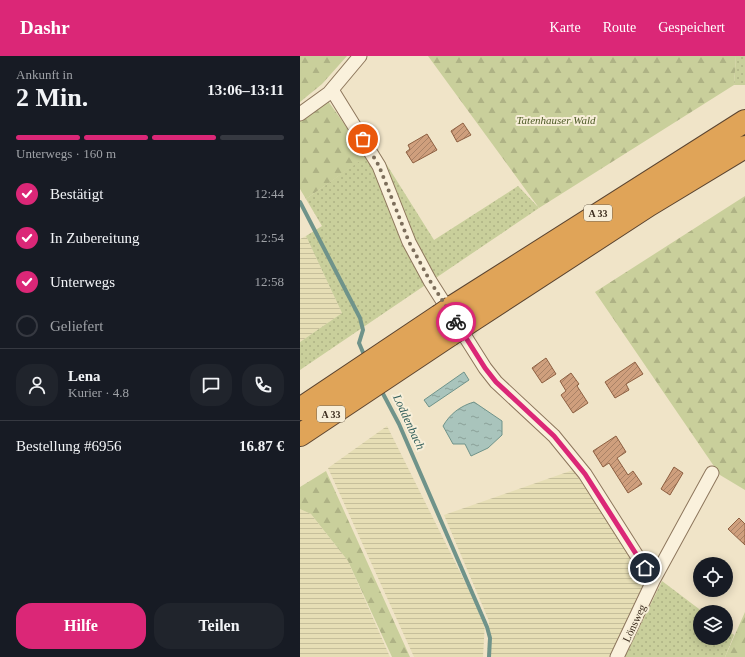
<!DOCTYPE html>
<html lang="de">
<meta charset="utf-8">
<style>
body{margin:0;font-family:Georgia,serif;background:#20242c;color:#f1f3f6;height:100vh;display:flex;flex-direction:column;font-size:15px;white-space:nowrap}
*{box-sizing:border-box;margin:0}
p{font-size:13px;color:#9ea1a6}
.icon{flex:none;width:22px;height:22px;fill:none;stroke:currentColor;stroke-width:2;stroke-linecap:round;stroke-linejoin:round}
.map{position:relative;flex:1;overflow:hidden}
.panel{display:flex;flex-direction:column;background:#171b24;width:300px}
.panel>*{flex:none}
.controls{position:absolute;left:393px;top:501px;display:grid;gap:8px}
.controls a{display:grid;place-items:center;width:40px;height:40px;border-radius:50%;background:#171b24;box-shadow:0 2px 10px #0003;font-size:20px}
.pin{position:absolute;display:grid;place-items:center;width:34px;height:34px;color:#fff;margin:-17px;border:2px solid #fff;border-radius:50%;box-shadow:0 1px 4px #0007}
.courier{position:absolute;display:grid;place-items:center;width:40px;height:40px;margin:-20px;border:3px solid #db2777;border-radius:50%;background:#fff;color:#222;box-shadow:0 1px 5px #0007}
.head em{font-style:normal;font-weight:800}
.head div{display:flex;flex-direction:column-reverse}
.head{display:flex;align-items:center;justify-content:space-between;height:68px;padding:0 16px}
h1{font-size:26px;font-weight:800;line-height:30px}
.bar{display:grid;grid-template-columns:repeat(4,1fr);gap:6px 4px;align-content:center;height:48px;padding:0 16px}
.bar i{height:5px;border-radius:3px;background:#363941}
.bar .active{background:#db2777}
.bar p{grid-column:span 4}
.line{display:flex;align-items:center;gap:10px;padding:0 16px;border-top:1px solid #363941}
.line div{flex:1}
.round{display:grid;place-items:center;flex:none;width:42px;height:42px;border-radius:16px;background:#20242c}
ol{padding:0 16px;list-style:none}
li{display:flex;align-items:center;gap:12px;height:44px}
li p{margin-inline-start:auto}
li .icon{padding:4px;border-radius:50%;background:#db2777;color:#fff;stroke-width:4}
li:last-child{color:#9ea1a6}
li i{width:22px;height:22px;border:2px solid #363941;border-radius:50%}
.action{display:flex;gap:8px;margin-top:auto;padding:8px 16px}
.action a{flex:1;height:46px;border-radius:16px;background:#db2777;color:#fff;font-size:16px;font-weight:800;line-height:46px;text-align:center}
.action a+a{background:#20242c;color:#f1f3f6}
header{display:flex;align-items:center;gap:24px;box-sizing:border-box;height:56px;padding:0 20px;background:#db2777;color:#fff}
header strong{font-size:19px}
nav{display:flex;gap:22px;margin-inline-start:auto;font-size:14px}
main{display:flex;flex:1;min-height:0}
.map>svg:first-child{display:block}
.farmland{fill:url(#farmland-rules)}
.grass{fill:url(#grass-dots)}
.forest{fill:url(#forest-firs)}
.water{fill:url(#water-ripples);stroke:#6f938a}
.lines{fill:none;stroke-linecap:round;stroke-linejoin:round}
.stream{stroke:#6f938a;stroke-width:4}
.building{fill:url(#building-hatch);stroke:#8d5f41}
.street-casing{stroke:#8d765c;stroke-width:15}
.highway-casing{stroke:#5b4430;stroke-width:24}
.street{stroke:#faf1dc;stroke-width:13}
.highway{stroke:#e0a458;stroke-width:22}
.highway-bridge-casing{stroke:#5b4430;stroke-width:24;stroke-linecap:butt}
.highway-bridge{stroke:#e0a458;stroke-width:22}
.done{stroke:#7c6e5b;stroke-width:4;stroke-dasharray:0 7.2}
.route{stroke:#db2777;stroke-width:5}
.labels{text-anchor:middle;dominant-baseline:central;stroke-width:4;stroke-linejoin:round;paint-order:stroke}
.shield{fill:#f7eed8;stroke:#756857;stroke-width:1}
.shield-label{font-size:10px;font-weight:bold;fill:#3d2e20}
.park-label{font-size:11px;font-style:italic;fill:#4d5a26;stroke:#f7eed8}
.street-label{font-size:11px;fill:#3d2e20;stroke:#f7eed8}
.water-label{font-size:12px;font-style:italic;fill:#2f5d5a;stroke:#f7eed8}
</style>
<header>
<strong>Dashr</strong>
<nav><a>Karte</a><a>Route</a><a>Gespeichert</a></nav>
</header>
<main>
<section class="panel">
<div class="head"><div><h1>2 Min.</h1><p>Ankunft in</p></div><em>13:06–13:11</em></div>
<div class="bar"><i class="active"></i><i class="active"></i><i class="active"></i><i></i><p>Unterwegs · 160 m</p></div>
<ol>
<li><svg class="icon" aria-label="check" viewBox="0 0 24 24"><path d="M5 12l5 5 9-10"/></svg>Bestätigt<p>12:44</p></li>
<li><svg class="icon" aria-label="check" viewBox="0 0 24 24"><path d="M5 12l5 5 9-10"/></svg>In Zubereitung<p>12:54</p></li>
<li><svg class="icon" aria-label="check" viewBox="0 0 24 24"><path d="M5 12l5 5 9-10"/></svg>Unterwegs<p>12:58</p></li>
<li><i></i>Geliefert</li>
</ol>
<div class="line" style="height:72px"><a class="round"><svg class="icon" aria-label="person" viewBox="0 0 24 24"><circle cx="12" cy="8" r="4"/><path d="M4 21q1-7 8-7t8 7"/></svg></a><div><b>Lena</b><p>Kurier · 4.8</p></div><a class="round"><svg class="icon" aria-label="chat" viewBox="0 0 24 24"><path d="M4 5h16v11H9l-5 4z"/></svg></a><a class="round"><svg class="icon" aria-label="phone" viewBox="0 0 24 24"><path d="M5 4h4l2 5-3 2q2 4 5 5l2-3 5 2v4C11 20 4 13 5 4z"/></svg></a></div>
<div class="line" style="height:52px"><div>Bestellung #6956</div><b>16.87 €</b></div>
<div class="action"><a>Hilfe</a><a>Teilen</a></div>
</section>
<div class="map">
<svg width="445" height="601" viewBox="0 0 445 601">
<defs>
<pattern id="farmland-rules" width="6" height="5" patternUnits="userSpaceOnUse"><rect width="6" height="5" fill="#e6deb5"/><path d="M0 2.5h6" fill="none" stroke="#c6bf9b"/></pattern>
<pattern id="grass-dots" width="8" height="8" patternUnits="userSpaceOnUse"><rect width="8" height="8" fill="#c9cf9b"/><path d="M2 2h.1M6 6h.1" fill="none" stroke="#aeb285" stroke-width="1.8" stroke-linecap="round"/></pattern>
<pattern id="forest-firs" width="22" height="20" patternUnits="userSpaceOnUse"><rect width="22" height="20" fill="#c9cf9b"/><path d="M5 1l3.5 6h-7zM16 11l3.5 6h-7z" fill="#aeb285"/></pattern>
<pattern id="water-ripples" width="26" height="14" patternUnits="userSpaceOnUse"><rect width="26" height="14" fill="#a9c4bc"/><path d="M2 4q2-2 4 0t4 0M15 11q2-2 4 0t4 0" fill="none" stroke="#8ba098"/></pattern>
<pattern id="building-hatch" width="6" height="6" patternUnits="userSpaceOnUse"><rect width="6" height="6" fill="#cf9f7d"/><path d="M-1 1l2-2M0 6l6-6M5 7l2-2" fill="none" stroke="#a98266"/></pattern>
</defs>
<rect width="100%" height="100%" fill="#f0e4c8"/>
<path class="farmland" d="M6 180 42 257 0 286V183Z
M87 370 185 566 183 601H114L28 412Z
M273 414 347 522 310 601H187L189 565 144 459Z
M0 453 11 458 48 505 90 601H0Z"/>
<path class="grass" d="M436 0H445V29H434Z
M75 90 134 184 218 130 239 152 0 314V286L42 257 6 180 22 170 6 143 66 100Z
M362 525 403 556H400V582H426V573L434 579 425 601H325Z"/>
<path class="forest" d="M0 0H47L22 28 0 46Z
M128 0H436L434 29 239 152Z
M28 45 67 100 6 143 0 133V65Z
M445 140V434L420 419 295 236Z
M26 415 110 601H92L48 505 11 458 0 453V431Z
M445 556V601H425Z"/>
<path class="water" d="M164 316 169 324 129 351 124 344Z
M174 346 202 365V379L188 392 171 400 165 388H153L143 370C150 358 160 350 174 346Z"/>
<g class="lines">
<path class="stream" d="M0 146 60 262 63 274 59 287 65 301
M80 332 99 368 187 571 190 582 189 601"/>
</g>
<path class="building" d="M163 67 171 79 157 86 151 75Z
M127 78 137 94 113 107 106 96 110 93 108 89Z
M246 302 256 318 242 327 232 312Z
M335 306 343 318 326 328 329 334 315 342 305 326Z
M271 317 279 328 277 330 288 347 273 357 261 339 266 335 260 325Z
M316 380 326 396 317 402 328 419 333 415 342 428 328 437 309 407 303 411 293 395Z
M374 411 383 417 370 439 361 433Z
M439 462 445 468V489L428 473Z"/>
<g class="lines">
<g class="street-casing">
<path id="street" d="M32 34 79 110 109 186 130 225 185 312 196 326 254 380 285 418 353 525
M0 58 29 37 60 0
M317 601 353 525 412 417"/>
</g>
<g class="highway-casing">
<path id="highway" d="M152 251 445 65
M165 269 349 149 445 91
M0 353 139 260
M0 379 150 279"/>
</g>
<use href="#street" class="street"/>
<use href="#highway" class="highway"/>
<g class="highway-bridge-casing">
<path id="highway-bridge" d="M139 260 152 251
M150 279 165 269"/>
</g>
<use href="#highway-bridge" class="highway-bridge"/>
</g>
<g class="lines">
<path class="done" d="M63 83 79 110 109 186 130 225 156 266"/>
<path class="route" d="M156 266 185 312 196 326 254 380 285 418 345 512"/>
</g>
<g class="labels">
<g class="shield">
<rect x="284" y="149" width="28" height="16" rx="3"/>
<rect x="17" y="350" width="28" height="16" rx="3"/>
</g>
<g class="shield-label">
<text x="298" y="157">A 33</text>
<text x="31" y="358">A 33</text>
</g>
<g class="park-label">
<text x="256" y="64">Tatenhauser Wald</text>
</g>
<g class="street-label">
<text transform="translate(334 567) rotate(-65)">Lönsweg</text>
</g>
<g class="water-label">
<text transform="translate(109 366) rotate(65)">Loddenbach</text>
</g>
</g>
</svg>
<div class="controls">
<a><svg class="icon" aria-label="locate" viewBox="0 0 24 24"><circle cx="12" cy="12" r="6"/><path d="M12 2v4M12 18v4M2 12h4M18 12h4"/></svg></a>
<a><svg class="icon" aria-label="layers" viewBox="0 0 24 24"><path d="M12 4l9 5-9 5-9-5zM3 14l9 5 9-5"/></svg></a>
</div>
<div class="pin" style="left:63px;top:83px;background:#ea580c"><svg class="icon" aria-label="bag" viewBox="0 0 24 24"><path d="M5 8h14l-1 12H6zM9 8a3 3 0 0 1 6 0"/></svg></div>
<div class="pin" style="left:345px;top:512px;background:#1f2937"><svg class="icon" aria-label="home" viewBox="0 0 24 24"><path d="M3 11l9-7 9 7M6 9v11h12V9"/></svg></div>
<div class="courier" style="left:156px;top:266px"><svg class="icon" aria-label="bike" viewBox="0 0 24 24"><circle cx="6" cy="16" r="4"/><circle cx="18" cy="16" r="4"/><path d="M6 16l4-8h5l3 8M10 8l3 8H6M13 5h3"/></svg></div>
</div>
</main>
